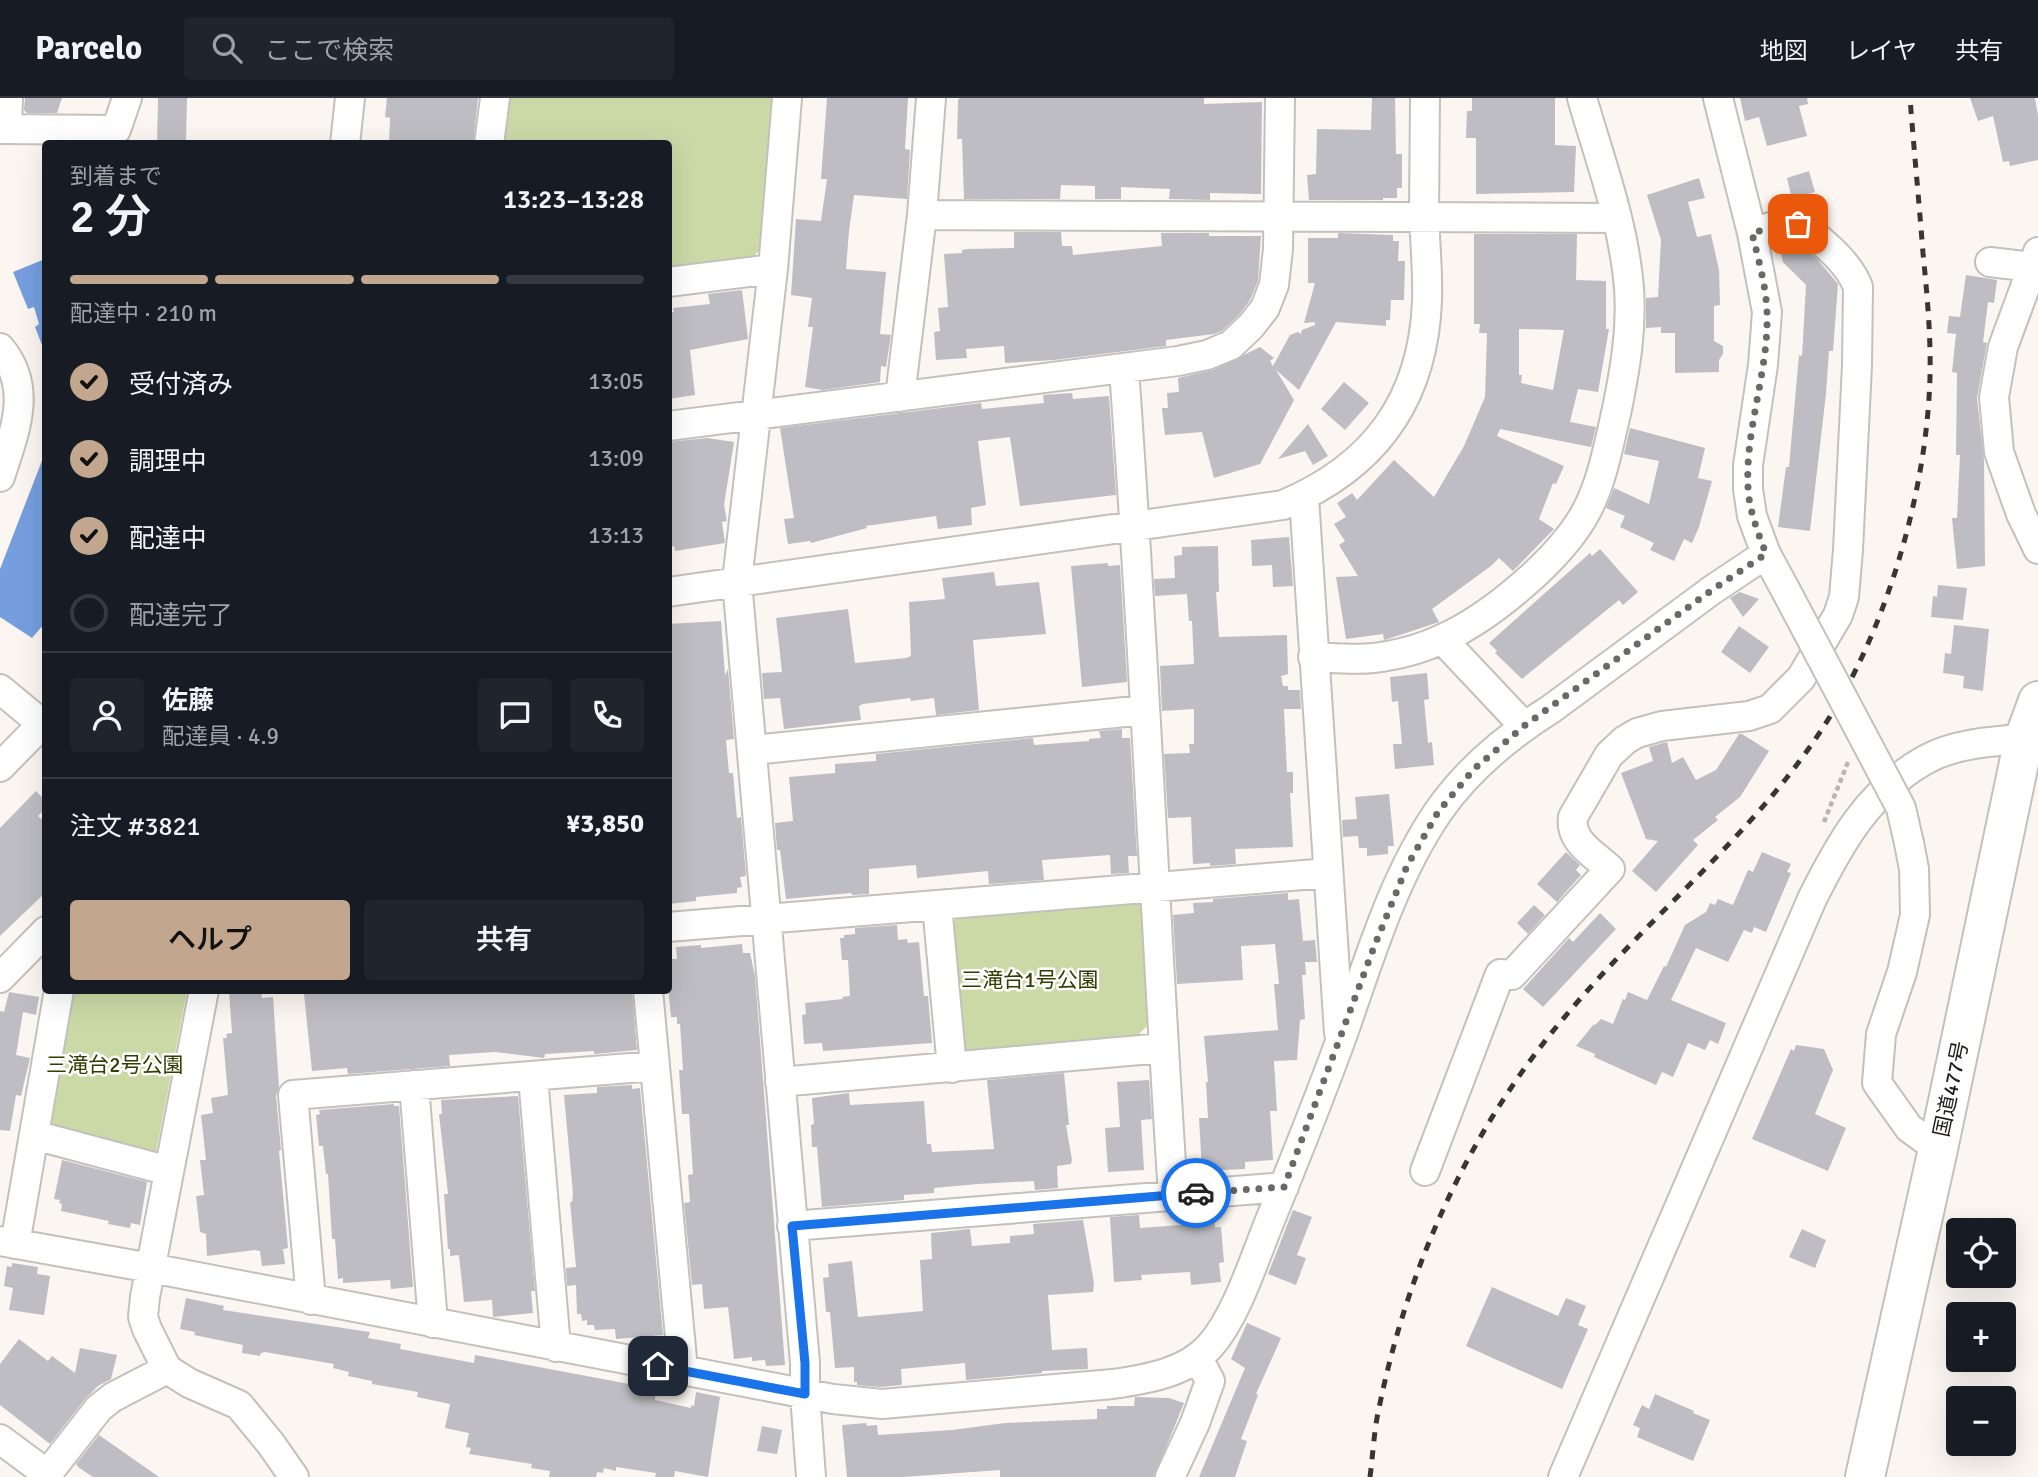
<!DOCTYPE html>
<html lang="ja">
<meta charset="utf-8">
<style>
body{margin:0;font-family:Signika,"Noto Sans JP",sans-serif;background:#20242c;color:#f1f3f6;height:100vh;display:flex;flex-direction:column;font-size:26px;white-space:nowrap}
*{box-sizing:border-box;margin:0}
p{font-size:23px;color:#9ea1a6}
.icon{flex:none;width:38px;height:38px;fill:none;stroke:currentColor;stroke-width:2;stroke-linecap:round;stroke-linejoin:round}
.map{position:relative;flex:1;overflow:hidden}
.drawer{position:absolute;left:42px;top:42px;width:630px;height:854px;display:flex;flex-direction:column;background:#171b24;border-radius:7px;box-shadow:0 7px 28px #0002}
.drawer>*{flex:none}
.fabs{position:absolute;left:1946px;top:1120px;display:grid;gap:14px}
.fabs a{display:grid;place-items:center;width:70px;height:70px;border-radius:7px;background:#171b24;box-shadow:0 7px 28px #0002;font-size:35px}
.pin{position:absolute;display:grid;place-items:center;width:60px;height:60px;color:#fff;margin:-30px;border-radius:14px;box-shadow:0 4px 10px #0006}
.courier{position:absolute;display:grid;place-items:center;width:70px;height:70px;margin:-35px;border:5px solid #1a73e8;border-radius:50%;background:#fff;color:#222;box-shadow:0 2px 9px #0007}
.summary em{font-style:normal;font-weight:600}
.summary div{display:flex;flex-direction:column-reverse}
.summary{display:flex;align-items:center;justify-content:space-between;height:119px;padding:0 28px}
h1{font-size:46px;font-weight:600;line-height:52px}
.bar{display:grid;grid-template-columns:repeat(4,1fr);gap:10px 7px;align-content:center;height:84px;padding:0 28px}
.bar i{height:9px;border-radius:5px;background:#363941}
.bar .current{background:#c2a78e}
.bar p{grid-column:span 4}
.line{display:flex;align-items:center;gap:18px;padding:0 28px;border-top:2px solid #363941}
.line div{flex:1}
.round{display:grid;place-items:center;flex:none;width:74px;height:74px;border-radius:7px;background:#20242c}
ol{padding:0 28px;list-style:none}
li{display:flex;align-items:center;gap:21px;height:77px}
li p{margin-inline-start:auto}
li .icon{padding:7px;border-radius:50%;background:#c2a78e;color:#111;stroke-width:4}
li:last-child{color:#9ea1a6}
li i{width:38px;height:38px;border:4px solid #363941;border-radius:50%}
.primary-button{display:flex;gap:14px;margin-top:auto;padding:14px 28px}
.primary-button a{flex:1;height:80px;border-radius:7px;background:#c2a78e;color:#111;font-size:28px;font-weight:600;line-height:80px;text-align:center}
.primary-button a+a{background:#20242c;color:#f1f3f6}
header{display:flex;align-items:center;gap:42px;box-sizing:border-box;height:98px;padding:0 35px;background:#171b24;border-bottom:2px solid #363941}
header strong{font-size:33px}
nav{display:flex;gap:38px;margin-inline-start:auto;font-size:24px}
.search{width:490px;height:63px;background:#20242c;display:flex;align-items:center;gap:18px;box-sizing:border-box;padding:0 24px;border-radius:7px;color:#9ea1a6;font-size:26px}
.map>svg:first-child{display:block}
.green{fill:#cbd9a7}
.water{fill:#769edf}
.building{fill:#bebdc3;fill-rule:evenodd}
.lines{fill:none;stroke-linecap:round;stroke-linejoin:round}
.minor-casing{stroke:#c4c0bb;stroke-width:32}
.highway-casing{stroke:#c4c0bb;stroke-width:42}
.path{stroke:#b8b4b0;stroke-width:4.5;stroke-dasharray:5 3.5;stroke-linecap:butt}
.minor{stroke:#fff;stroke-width:28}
.highway{stroke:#fff;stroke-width:38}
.rail{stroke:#383634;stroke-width:5;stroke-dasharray:9 9;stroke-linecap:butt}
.minor-bridge-casing{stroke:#c4c0bb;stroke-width:32;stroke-linecap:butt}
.minor-bridge{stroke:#fff;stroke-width:28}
.done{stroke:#6b6966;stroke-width:7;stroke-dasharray:0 12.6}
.route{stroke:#1a73e8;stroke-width:9}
.labels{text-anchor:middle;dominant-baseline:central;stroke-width:5;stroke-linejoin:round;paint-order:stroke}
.park-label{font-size:21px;fill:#323d00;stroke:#fff}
.street-label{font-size:21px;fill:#1e1d1b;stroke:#fff}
</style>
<header>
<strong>Parcelo</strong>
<div class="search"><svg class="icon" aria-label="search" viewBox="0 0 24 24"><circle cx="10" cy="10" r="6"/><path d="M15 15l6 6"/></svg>ここで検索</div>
<nav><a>地図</a><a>レイヤ</a><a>共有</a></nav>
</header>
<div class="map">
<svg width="2038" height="1379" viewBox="0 0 2038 1379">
<rect width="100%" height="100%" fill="#fbf6f1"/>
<path class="green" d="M504 0H774L762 149 749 164 669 174 668 46H499Z
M1134 802 1145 811 1151 924 1131 944 978 959 960 952 949 830 961 815Z
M70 893H187L154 1065 45 1034Z"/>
<path class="water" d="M45 161V255L35 229 39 226 34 209 28 211 13 174Z
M45 355V525L32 540 0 519V471Z"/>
<path class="building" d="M25 0H62L57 15H27L24 12Z
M158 0H187L186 46H157Z
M387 0H478L473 46H389L390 20 385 19Z
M827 0H908L905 51 910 52 907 101 854 97 849 133 846 171 886 174 880 236 891 237 886 269 881 268 880 284 823 292 805 289 813 229H808L812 200 791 197 796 121 821 123 827 81H821Z
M960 0H1204V6L1262 4 1261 96 1210 95V102L1169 101 1170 91 1121 89V101H1095V88L1061 87 1060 101H964L962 41H957L958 2Z
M1372 0H1395L1396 56H1402V90H1397V100H1383V102H1309L1307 77 1316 76 1317 31 1371 32Z
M1472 0H1555V47L1576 48 1574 94 1476 96V40H1466L1467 13H1472Z
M1740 0H1807L1808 6 1799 8 1807 38 1767 48 1759 19 1745 23Z
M1970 0H2035L2038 18V62L2010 68 2009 63 2003 64 1993 18 1978 23Z
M1809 73 1815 94 1792 101 1787 80Z
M1699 80 1705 100 1688 104 1697 139 1711 136 1719 172 1720 207 1714 208V243L1723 248V256L1719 262V274L1675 275V235H1661V229L1646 230V200L1658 199 1661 142 1647 97Z
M1014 134H1061L1062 148H1072L1073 157 1162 148 1161 135H1209V138H1261L1258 183 1250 202 1239 217 1222 233 1214 236 1166 242V248L1054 262 1005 265 1004 248 966 251 967 260 936 262 934 234 940 233 938 210 948 209 944 156 962 155V152L968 151 1014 150Z
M1338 135 1393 137V143H1399L1398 163H1405L1404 202H1391L1390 222H1386V228L1336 224 1299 292 1276 272 1294 302 1260 366 1214 380 1202 334 1165 337 1162 310H1168L1167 295 1179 294 1178 280 1213 272 1260 249 1274 260 1270 263 1273 268 1290 237 1298 234 1301 236 1302 232 1315 227V224L1304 225 1315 185H1308V140H1338Z
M1474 136H1577L1576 182 1606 183V231H1609L1598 294 1578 291 1570 324 1596 329 1591 349 1500 331 1497 338 1564 368 1556 386 1553 385 1539 421 1554 431 1513 473 1499 460 1491 468 1432 511 1439 524 1391 540 1384 542 1383 536 1346 541 1336 479 1358 478 1339 447 1345 443 1334 426 1346 419 1337 405 1352 395 1357 402 1394 362 1434 399 1464 348 1485 299 1487 235H1479L1480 226H1474ZM1519 231 1564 232 1553 292 1521 285 1522 277H1519Z
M1791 143 1796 144 1817 161 1838 186 1833 253H1829L1826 296 1810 433 1778 429 1786 369H1789L1799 257 1802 258 1806 187 1783 164 1779 144Z
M1966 177 1997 182 1994 205 1988 204 1983 244 1987 245 1977 300 1984 362 1985 468 1957 471 1952 420H1957L1960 357H1956L1957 275 1952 274 1956 236 1947 235 1949 218 1960 219Z
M742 192 748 241 690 252 695 297 668 301V214H674L673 210 710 206 708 196Z
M1344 284 1369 305 1345 332 1321 311Z
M1072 295 1073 301 1109 298 1116 397 1020 408 1010 339 978 343 986 407 971 410 972 427 938 431 936 418 866 428 867 430 811 445 810 443 788 446 784 421 794 420 780 330 981 305 982 311 1044 305 1043 297Z
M1308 326 1328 358 1313 367 1305 353 1278 361Z
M1630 330 1705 350 1698 380 1712 383 1699 429 1692 445 1684 441 1674 463 1650 452 1654 445 1620 429 1625 418 1606 410 1614 390 1649 406 1659 363 1624 356Z
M707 340 734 344 724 407 727 423 722 424 725 445 675 453 674 448 668 449V344Z
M1289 439 1293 488 1273 489 1272 467 1252 468 1251 442Z
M1218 448 1219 494H1216L1219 539 1287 537 1288 576 1281 578 1283 588H1288V592H1300L1301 611H1284L1287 674H1293V695H1290L1293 749 1235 751 1236 766 1210 768V765L1193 766 1191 719 1168 720 1164 656 1190 655 1189 646H1194V611L1162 613 1160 568 1194 566 1192 523H1189L1187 496 1155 498 1154 481 1175 480 1174 458 1182 457V449Z
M1600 451 1638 494 1623 507 1619 502 1522 581 1495 555 1497 553 1489 545 1590 455 1592 458Z
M1108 465V468L1120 467 1127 584 1082 589 1071 468Z
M994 474 996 488 1039 484 1046 536 973 542 979 612 936 617 934 600 911 603 910 600 863 606 859 608 861 622 784 631 780 600 764 601 762 575 782 574 776 520 848 511 855 565 906 560 911 558 909 504 945 501 942 480Z
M1938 487 1967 490 1963 522 1931 519 1933 498 1937 499Z
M1740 494 1759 501 1743 519 1730 500Z
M721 523 725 577 728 571 734 641 726 642 729 675H733L737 720 741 719 746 778 740 779 742 789 737 790V795L696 799V803L668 806V526Z
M1954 527 1989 531 1983 593 1963 590 1964 578 1943 575 1945 555 1951 556Z
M1739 528 1769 549 1750 575 1721 554Z
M1427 575 1429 601 1424 602 1428 645 1432 644 1434 667 1395 671 1393 646H1402L1398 603 1392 604 1390 579Z
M1122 631V640H1130L1137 758H1128L1129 775 1111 776 1110 757 1042 762 1044 782 989 786 988 773 917 780 916 767 869 771V796L852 797 851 795 786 801 780 752H777L775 725 793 723 789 679 835 675V666L876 663V656L1033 640 1034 647 1089 643V641L1101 640 1099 633Z
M1739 636H1742L1769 653 1740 699 1715 719 1718 722 1693 742 1698 747 1656 794 1632 773 1658 743 1646 741 1621 675 1653 663 1649 649 1667 644 1672 665 1683 659 1696 682 1716 672Z
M36 693 46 703V710L38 718 46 725V794L0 838V730Z
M1389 696 1394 748H1388V756L1367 758V750H1359L1358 738 1343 739 1342 722 1357 721 1355 699Z
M1566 754 1580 767 1576 772 1581 777 1557 804 1537 786Z
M1762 754 1791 766 1787 774 1791 775 1766 834 1754 829 1752 835 1744 832 1728 864 1696 850 1671 902 1726 925 1718 946 1710 942 1705 952 1688 945 1673 979 1662 974 1656 987 1594 959 1595 956 1576 948 1594 926 1595 927 1601 921 1613 926 1623 901 1625 902 1628 894 1647 902 1664 868 1666 869 1685 827 1706 814 1710 805 1715 807 1718 801 1733 807 1748 772 1753 774Z
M1288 795V802L1299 801 1303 843 1315 842 1317 864H1305L1306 877H1302L1305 921 1300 922 1297 962 1274 963 1277 1013H1270L1273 1062 1245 1064V1071L1202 1073 1199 1020H1208L1206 984H1208L1204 938 1278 932 1274 886H1279L1275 846 1241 848 1243 882 1177 886 1173 817 1194 815 1193 805 1213 804V801Z
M1534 807 1545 817 1528 836 1517 825Z
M1600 815 1616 831 1543 909 1523 891 1569 840 1573 844Z
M897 827 898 842 907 841 908 845 919 844 924 898H928L932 945 823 953 822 945 804 946 802 917 806 916 805 905 843 901 842 899 850 898 848 862H842L840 840H844V837L855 836V830Z
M742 846 743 855H750L755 878 785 1267 766 1268 765 1262 752 1263V1259L734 1261 728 1209 704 1211 702 1186 692 1187 684 1105 690 1104 688 1077 693 1076 689 1016H682L679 972H683L680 926H677V919H671L668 889V873L672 872 671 861H677L676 849 701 847V850Z
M229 892H261L262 900 273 899 279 989 276 998 281 1052 279 1053 288 1150 283 1151 285 1166 262 1168 260 1153 255 1152 207 1158 206 1136 200 1134 196 1098 204 1097 200 1062H206L201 1017 213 1015 211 1000 228 997 223 940H227L226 936 232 935Z
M317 892H632L637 952 594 956V953L545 956 544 960 495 954 449 957 450 968 348 976 347 970 312 973 304 896 317 894Z
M9 894 39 899 36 917 23 914 16 957 30 960 21 998 16 997 10 1033 0 1032V913L4 914Z
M1796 947 1824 951 1833 972 1815 1016 1846 1030 1828 1073 1752 1041 1791 951 1794 953Z
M1064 975 1069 1027H1066L1072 1062 1071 1066 1057 1068 1058 1090 1035 1092 1034 1083 978 1086 934 1090V1095L904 1097V1102L822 1109 817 1049H812L811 1027 814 1026 812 1000 849 995 850 1007 924 1003 927 1046H931L932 1054 994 1051 987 982Z
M1149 982 1152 1021 1141 1022 1144 1072 1108 1074 1105 1030 1120 1029 1117 984Z
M632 987V991L640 990 663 1237 616 1241 615 1231 595 1232 594 1227H587V1222L582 1223 581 1216H577L576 1187 567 1188 566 1170 576 1169 570 1104H572L573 1096 564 997 597 995V989Z
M518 998 535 1193H531L533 1215 493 1219 492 1202 464 1204 459 1157 450 1158V1151H448L444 1096H448L439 1016H442L441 1002Z
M394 1006V1008H399L413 1189 391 1191 390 1182 343 1185V1180L338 1181 335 1141H332L328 1076H326L323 1048H319L316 1017 320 1016 319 1012Z
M62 1062 147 1084 140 1127 131 1125 130 1130 108 1126 109 1123 61 1113 62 1106 59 1105 60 1102 54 1101Z
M1213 1111 1215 1129H1221L1224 1164 1219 1165 1221 1184 1191 1187 1190 1174 1141 1177 1142 1182 1114 1184 1110 1119 1139 1117 1140 1130 1194 1126 1193 1113Z
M1293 1112 1312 1119 1297 1157 1306 1160 1296 1187 1268 1176Z
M1083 1122 1094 1185 1093 1194 1048 1197 1052 1252 1087 1250 1088 1271 1042 1273V1275L966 1282 965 1265 901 1271 902 1287 880 1289 857 1287V1284H854V1269L835 1270 830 1214H826L823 1180 829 1179 828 1166 852 1163 858 1219 923 1213 920 1162 932 1161 931 1135 970 1131 972 1148 1010 1145V1138L1034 1136 1033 1126Z
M1802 1131 1826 1142 1815 1170 1789 1159Z
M12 1165 38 1169 37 1176 50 1178 44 1217 9 1212 13 1190 4 1188 7 1168 12 1169Z
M1492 1189 1558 1218 1566 1200 1586 1208 1578 1227 1588 1231 1562 1291 1466 1248Z
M186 1200 224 1208 223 1212 370 1234 368 1240 401 1246 400 1251 474 1265 475 1257 656 1291 655 1302 691 1310V1307L694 1308 696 1294 720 1299 708 1379 675 1373 674 1379H655L656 1375 616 1369V1373L604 1370 603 1375 597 1374 596 1379H549L550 1373 531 1370 532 1366 469 1356 471 1350 466 1349 469 1335 445 1330 450 1306 417 1299 418 1294 372 1286V1283L348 1278 349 1274 333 1270 334 1266 265 1254 261 1255 260 1258 242 1255 243 1247 194 1237 195 1234 180 1231Z
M1247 1225 1281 1240 1256 1296 1258 1297 1241 1341 1247 1343 1235 1379H1199L1245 1270 1231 1261Z
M19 1241 48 1263 52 1258 75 1275 80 1250 117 1257 111 1281 98 1288 86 1300 50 1346 0 1307V1266Z
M1655 1296 1694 1313 1693 1315 1710 1322 1693 1363 1637 1339 1640 1330 1633 1327 1642 1307 1649 1311Z
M1135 1299 1169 1300 1184 1305 1154 1379H1000V1372L903 1379H847L842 1327 866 1325 867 1328 877 1327 878 1337 952 1332 1005 1325 1097 1321V1311H1107V1308H1134Z
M762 1328 782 1332 777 1356 757 1353Z
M99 1337 159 1379H93L78 1369 76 1366Z"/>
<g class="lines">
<g class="minor-casing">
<path id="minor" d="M787 0 773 171 737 483 805 1265V1296L811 1379
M1718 0 1752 135 1767 214 1763 267 1748 367V391L1752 418 1766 456 1785 491
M0 31 116 32 127 0
M7 31 8 0
M345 46 350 0
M489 46 495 0
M922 117 1616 120
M2038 154 2003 249 1994 299 1999 354 2021 416 2038 451
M1990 164 2032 169
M668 184 773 171
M0 250C34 290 14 335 0 379
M1124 271C1144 546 1155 821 1173 1097
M900 299 922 117 931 0
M668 328 1178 263 1207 257 1231 247 1251 228 1265 210 1274 187 1278 151 1280 0
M1304 399 1339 935
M668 494 1283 407C1374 369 1423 303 1427 203 1428 174 1425 146 1424 117 1424 78 1425 39 1425 0
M1442 541 1524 628
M1313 559C1337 560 1363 563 1387 558 1405 555 1425 549 1442 541 1491 519 1562 460 1587 412 1603 381 1609 345 1617 311 1625 271 1632 232 1629 190 1624 126 1600 62 1582 0
M0 591 46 629
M753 652 1144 612
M0 669 46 622
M1909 745 1914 771 1915 817 1902 874 1881 936 1877 985 1909 1030 1938 1051
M937 807 952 970
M668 829 1328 775
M0 880 46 833
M204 892 145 1199 143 1219 147 1231 167 1271 189 1285 239 1307 271 1346 294 1379
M648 892 683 1272
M533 979 556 1249
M780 984 1163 950
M414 987 433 1225
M34 1037 169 1073
M1425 1073 1500 876 1512 877 1610 771C1594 756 1569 743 1573 719L1609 657 1625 642 1637 635 1662 628 1749 618 1770 611 1801 580 1838 517 1844 499 1848 452 1857 267 1858 189C1849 165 1825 146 1804 129 1788 121 1769 130 1752 135
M792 1128 1284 1089
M0 1143 151 1170 833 1301 882 1306 1113 1286C1147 1281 1186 1275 1210 1248 1237 1218 1255 1158 1271 1120 1297 1056 1323 992 1346 927 1371 855 1395 777 1438 714 1467 672 1508 638 1551 611L1712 492 1766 456
M15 1146 59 892
M311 1202 293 997 655 968
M0 1341 47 1376
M45 1379 99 1310 113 1299 167 1271
M1170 1379 1195 1325 1210 1283 1198 1260
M1563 1379 1812 801C1840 745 1868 694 1925 662 1953 646 1992 643 2024 641"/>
</g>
<g class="highway-casing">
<path id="highway" d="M1865 1379 1938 1051 2024 641 2038 603"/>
</g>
<path class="path" d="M1824 724 1848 664"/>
<use href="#minor" class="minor"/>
<use href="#highway" class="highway"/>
<path class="rail" d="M1370 1379C1373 1356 1374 1332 1379 1310 1409 1164 1471 1028 1568 915 1656 810 1769 725 1838 605 1892 512 1927 386 1930 279 1931 237 1927 196 1923 155 1919 103 1914 52 1910 0"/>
<g class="minor-bridge-casing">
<path id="minor-bridge" d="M1785 491 1901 710 1909 745"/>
</g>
<use href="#minor-bridge" class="minor-bridge"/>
</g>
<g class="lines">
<path class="done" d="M1196 1095 1284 1089 1374 849 1407 768 1438 714 1474 671 1524 628 1712 492 1766 456C1758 434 1749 413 1748 389 1745 330 1769 273 1767 214 1766 187 1758 160 1752 135L1784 126H1798"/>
<path class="route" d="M658 1268 805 1296V1265L792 1128 1196 1095"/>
</g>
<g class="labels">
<g class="park-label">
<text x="1030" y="882">三滝台1号公園</text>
<text x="115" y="967">三滝台2号公園</text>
</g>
<g class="street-label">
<text transform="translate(1951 991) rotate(-78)">国道477号</text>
</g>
</g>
</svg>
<div class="fabs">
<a><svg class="icon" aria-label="locate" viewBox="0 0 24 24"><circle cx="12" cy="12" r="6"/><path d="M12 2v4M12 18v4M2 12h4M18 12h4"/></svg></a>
<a>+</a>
<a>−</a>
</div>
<div class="pin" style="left:1798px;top:126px;background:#ea580c"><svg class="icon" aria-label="bag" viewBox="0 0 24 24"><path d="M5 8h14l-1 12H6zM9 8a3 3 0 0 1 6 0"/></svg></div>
<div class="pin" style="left:658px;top:1268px;background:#1f2937"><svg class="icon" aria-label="home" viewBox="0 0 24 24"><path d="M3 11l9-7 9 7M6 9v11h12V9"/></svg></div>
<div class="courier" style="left:1196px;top:1095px"><svg class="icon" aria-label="car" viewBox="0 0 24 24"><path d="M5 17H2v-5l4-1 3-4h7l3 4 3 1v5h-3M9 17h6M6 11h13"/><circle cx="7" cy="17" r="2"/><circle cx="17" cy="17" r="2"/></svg></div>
<section class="drawer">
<div class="summary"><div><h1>2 分</h1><p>到着まで</p></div><em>13:23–13:28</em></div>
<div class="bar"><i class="current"></i><i class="current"></i><i class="current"></i><i></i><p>配達中 · 210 m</p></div>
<ol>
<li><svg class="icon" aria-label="check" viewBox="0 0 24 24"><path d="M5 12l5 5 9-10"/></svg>受付済み<p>13:05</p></li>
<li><svg class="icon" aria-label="check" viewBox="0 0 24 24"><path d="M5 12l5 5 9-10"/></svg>調理中<p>13:09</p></li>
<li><svg class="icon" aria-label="check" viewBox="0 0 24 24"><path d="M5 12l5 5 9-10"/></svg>配達中<p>13:13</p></li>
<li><i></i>配達完了</li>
</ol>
<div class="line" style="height:126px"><a class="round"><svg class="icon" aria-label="person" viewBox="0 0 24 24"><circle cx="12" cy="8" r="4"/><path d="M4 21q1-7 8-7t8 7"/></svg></a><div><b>佐藤</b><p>配達員 · 4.9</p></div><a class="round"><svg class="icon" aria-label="chat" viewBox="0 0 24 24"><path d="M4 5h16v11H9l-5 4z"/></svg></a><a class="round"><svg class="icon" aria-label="phone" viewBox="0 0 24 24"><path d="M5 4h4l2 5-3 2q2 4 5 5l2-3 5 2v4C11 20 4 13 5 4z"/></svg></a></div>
<div class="line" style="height:91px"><div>注文 #3821</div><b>¥3,850</b></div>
<div class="primary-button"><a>ヘルプ</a><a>共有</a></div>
</section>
</div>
